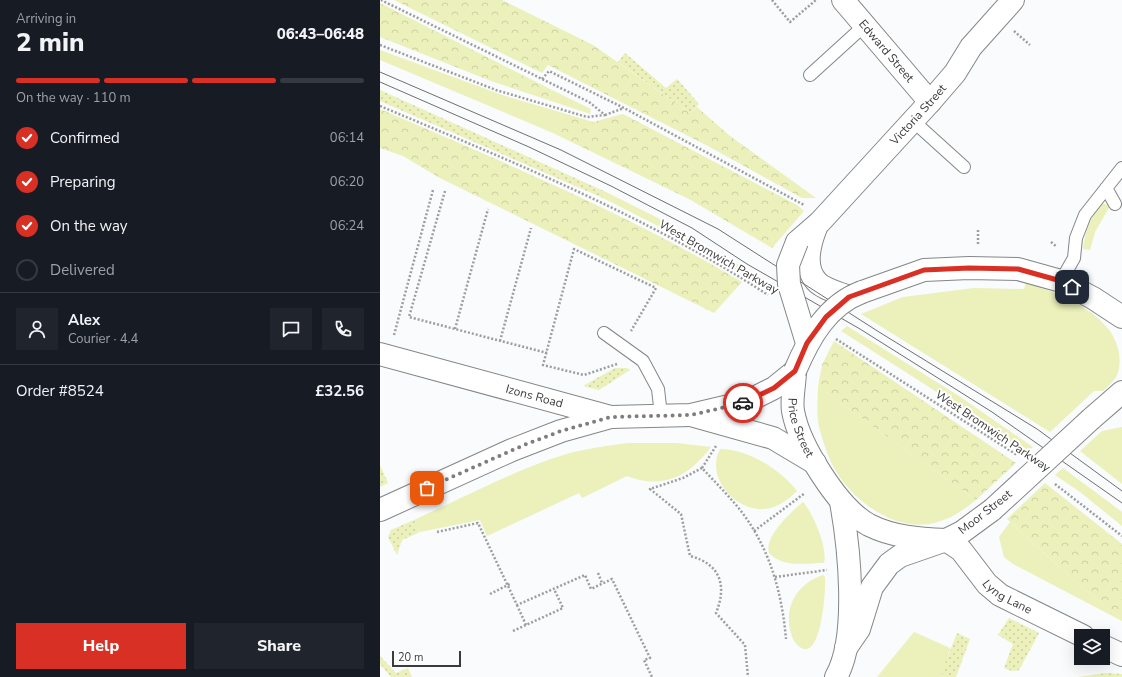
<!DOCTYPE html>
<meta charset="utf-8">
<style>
body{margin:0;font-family:"Nunito Sans",sans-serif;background:#20242c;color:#f1f3f6;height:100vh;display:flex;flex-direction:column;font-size:15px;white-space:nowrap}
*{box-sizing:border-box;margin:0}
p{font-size:13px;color:#9ea1a6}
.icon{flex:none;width:22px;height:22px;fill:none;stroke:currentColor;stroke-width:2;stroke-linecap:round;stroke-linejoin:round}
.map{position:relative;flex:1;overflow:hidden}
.details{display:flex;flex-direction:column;background:#171b24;width:380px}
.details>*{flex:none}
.controls{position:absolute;left:694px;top:629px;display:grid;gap:8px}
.controls a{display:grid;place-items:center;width:36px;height:36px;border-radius:0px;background:#171b24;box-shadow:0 4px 16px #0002;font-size:20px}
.scale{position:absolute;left:12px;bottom:10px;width:69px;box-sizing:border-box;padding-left:4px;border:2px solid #3b3b3c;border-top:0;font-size:11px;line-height:14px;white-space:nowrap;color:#3b3b3c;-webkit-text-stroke:3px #fff;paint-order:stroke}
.pin{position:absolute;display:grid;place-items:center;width:34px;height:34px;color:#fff;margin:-17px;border-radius:8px;box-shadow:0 2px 6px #0006}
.courier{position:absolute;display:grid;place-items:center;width:40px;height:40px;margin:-20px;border:3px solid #d93025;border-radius:50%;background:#fff;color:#222;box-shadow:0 1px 5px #0007}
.headline em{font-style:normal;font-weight:800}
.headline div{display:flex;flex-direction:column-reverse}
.headline{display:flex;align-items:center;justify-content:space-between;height:68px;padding:0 16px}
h1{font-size:26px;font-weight:800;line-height:30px}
.bar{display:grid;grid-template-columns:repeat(4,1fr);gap:6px 4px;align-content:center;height:48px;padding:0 16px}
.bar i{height:5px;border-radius:3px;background:#363941}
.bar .current{background:#d93025}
.bar p{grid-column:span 4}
.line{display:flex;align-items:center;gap:10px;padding:0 16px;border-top:1px solid #363941}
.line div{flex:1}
.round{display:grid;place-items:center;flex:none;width:42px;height:42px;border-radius:0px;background:#20242c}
ol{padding:0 16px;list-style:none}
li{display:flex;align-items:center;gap:12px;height:44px}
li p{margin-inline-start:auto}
li .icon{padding:4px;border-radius:50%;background:#d93025;color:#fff;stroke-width:4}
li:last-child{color:#9ea1a6}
li i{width:22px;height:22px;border:2px solid #363941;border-radius:50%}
.button{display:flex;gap:8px;margin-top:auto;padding:8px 16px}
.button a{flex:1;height:46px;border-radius:0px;background:#d93025;color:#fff;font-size:16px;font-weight:800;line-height:46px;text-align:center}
.button a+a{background:#20242c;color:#f1f3f6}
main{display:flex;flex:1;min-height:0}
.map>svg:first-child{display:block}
.grass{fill:#ecf0ba}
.forest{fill:url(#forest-crowns)}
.garden{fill:url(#garden-dots)}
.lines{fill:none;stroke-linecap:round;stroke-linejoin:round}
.lane-casing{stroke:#848687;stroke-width:14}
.street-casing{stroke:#848687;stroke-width:24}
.secondary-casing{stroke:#848687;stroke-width:24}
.path{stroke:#9c9d9e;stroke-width:2.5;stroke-dasharray:2 2;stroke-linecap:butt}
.lane{stroke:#fff;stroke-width:12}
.street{stroke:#fff;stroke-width:22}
.secondary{stroke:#fff;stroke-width:22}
.tram{stroke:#6f6f70;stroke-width:1}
.street-bridge-casing{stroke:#848687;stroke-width:24;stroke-linecap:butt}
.secondary-bridge-casing{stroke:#848687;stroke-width:24;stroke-linecap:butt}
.street-bridge{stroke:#fff;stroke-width:22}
.secondary-bridge{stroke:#fff;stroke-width:22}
.done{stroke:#7e7e7f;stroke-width:4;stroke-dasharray:0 7.2}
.route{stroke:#d93025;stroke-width:5}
.labels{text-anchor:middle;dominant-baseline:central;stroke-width:4;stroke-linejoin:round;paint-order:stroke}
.street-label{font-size:12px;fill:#3b3b3c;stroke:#fff}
</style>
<main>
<section class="details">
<div class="headline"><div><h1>2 min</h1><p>Arriving in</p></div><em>06:43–06:48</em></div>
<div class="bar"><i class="current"></i><i class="current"></i><i class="current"></i><i></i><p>On the way · 110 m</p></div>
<ol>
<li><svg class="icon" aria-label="check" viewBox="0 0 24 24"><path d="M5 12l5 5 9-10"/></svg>Confirmed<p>06:14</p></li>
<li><svg class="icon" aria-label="check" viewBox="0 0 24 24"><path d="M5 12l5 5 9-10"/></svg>Preparing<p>06:20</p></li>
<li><svg class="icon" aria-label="check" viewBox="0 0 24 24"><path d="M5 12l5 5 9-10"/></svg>On the way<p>06:24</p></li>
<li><i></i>Delivered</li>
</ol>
<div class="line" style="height:72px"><a class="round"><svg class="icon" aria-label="person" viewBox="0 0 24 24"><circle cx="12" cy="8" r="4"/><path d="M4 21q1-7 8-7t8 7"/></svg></a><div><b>Alex</b><p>Courier · 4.4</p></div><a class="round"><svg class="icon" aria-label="chat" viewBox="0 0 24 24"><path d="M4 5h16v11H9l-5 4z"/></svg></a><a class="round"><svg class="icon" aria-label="phone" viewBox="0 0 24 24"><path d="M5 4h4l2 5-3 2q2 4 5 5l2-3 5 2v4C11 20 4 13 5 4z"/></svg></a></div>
<div class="line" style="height:52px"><div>Order #8524</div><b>£32.56</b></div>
<div class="button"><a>Help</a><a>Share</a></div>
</section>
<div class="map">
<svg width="742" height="677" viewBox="0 0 742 677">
<defs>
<pattern id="forest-crowns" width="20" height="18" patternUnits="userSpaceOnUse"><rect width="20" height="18" fill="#ecf0ba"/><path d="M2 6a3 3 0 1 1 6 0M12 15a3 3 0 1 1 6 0" fill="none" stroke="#cbcfa1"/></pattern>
<pattern id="garden-dots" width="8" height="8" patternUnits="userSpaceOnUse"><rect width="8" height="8" fill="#ecf0ba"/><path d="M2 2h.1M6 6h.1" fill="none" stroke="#cbcfa1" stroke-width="1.8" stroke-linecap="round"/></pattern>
</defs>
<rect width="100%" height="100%" fill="#f9fbfc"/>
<path class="grass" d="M0 50 122 95 183 113 173 133 0 60Z
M172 90 211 109 210 114 168 100Z
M226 192 276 217 371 272 367 275 284 229 223 198Z
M722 203 730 206 715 232 710 250 703 249C706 228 710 219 722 203Z
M646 282C679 294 733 313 739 353 740 361 740 370 736 377 733 382 727 387 723 391H714L670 432 481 314 523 297 594 288 644 289Z
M467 326 579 396 653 447 647 453 546 385 461 331Z
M438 387 596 500C583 510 571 519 554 523 513 533 467 497 451 462 446 451 442 438 439 427 436 415 438 399 438 387Z
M742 427V484L700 451 722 431Z
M249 443H296L331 447C309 476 284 490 247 476L202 498 199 493 107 536 100 520 40 532 34 520C85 497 142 466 194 452 212 448 230 445 249 443Z
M340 449C368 449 401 470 417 491 409 499 397 508 385 509 355 512 325 477 340 449Z
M683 468 742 512V526L700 492 675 475Z
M423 502C433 513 448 548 444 563 425 563 403 568 389 553 384 537 411 512 423 502Z
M630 522 699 585 742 618V621L633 564 624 557 619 537Z
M443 575 445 577C446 588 442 653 424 649 417 647 412 639 411 633 403 607 418 583 443 575Z
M534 632 570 648 562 677H497Z"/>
<path class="forest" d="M14 0H122L213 45 310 113 317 107 350 136 436 198H422L326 145 168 65 162 73Z
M0 3 172 90 168 100 111 81 0 37Z
M0 109C123 162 246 213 362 282L334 313 320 306 60 178 23 156 0 148Z
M183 113 213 122 243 114 417 205 424 211 392 248 309 199 173 133Z
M454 341 636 463 596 500 438 387 442 365Z
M665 483 742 544V618L699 585 627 519Z"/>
<path class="garden" d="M245 53 286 88 297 79 319 104 310 113 238 62Z
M0 90 226 192 223 198 0 101Z
M235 368H247L250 370 219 390 203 386Z
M0 465 8 483 0 487Z
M34 520 40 532 22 540 17 555 8 537 11 530Z
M629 618 659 633 639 670 632 671 624 668 633 644 618 635Z
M577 633 590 639 576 677H562L564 666Z
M0 656 16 673 28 668 32 677H11L0 664Z
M726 673 742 674V677H698Z"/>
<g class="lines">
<g class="lane-casing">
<path id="lane" d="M430 75 485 25
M532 120 584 167
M726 188 735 204
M681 281 694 258 696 238 705 215 742 168
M224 333 263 361 278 389 281 415"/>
</g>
<g class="street-casing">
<g id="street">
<path id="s1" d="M463 0 550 102"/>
<path d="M437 225C430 242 422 268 438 283 446 290 459 293 469 297"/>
<path id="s2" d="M417 242 440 222 550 102 575 73 591 47 633 0"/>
<path d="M0 510 132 450 181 431 231 417"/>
<path id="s3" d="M566 540 581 550 607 584 620 595 703 636"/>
<path d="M723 646 742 655"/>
</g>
</g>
<g class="secondary-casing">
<g id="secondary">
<path d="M482 292 544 270 589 268 638 269 681 281 713 298 742 317"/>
<path id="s4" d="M0 354 231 417 311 415 366 402 394 388 415 371"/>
<path id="s5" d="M415 371C415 383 411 399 413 411 419 445 458 508 489 525 513 537 539 539 566 540"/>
<path d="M314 416 393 438 435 463"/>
<path d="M711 419 742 392"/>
<path d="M466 648 479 629 492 587 509 564 520 556 566 540 582 532 612 510"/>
<path d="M456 677C479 637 469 546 461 502"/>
</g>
</g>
<path class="path" d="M392 0 410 22 436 0
M634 31 650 45
M0 45 116 90 207 117 225 115 209 102 1 0
M162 79 169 71 244 108 424 205
M0 106C133 162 267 216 388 295
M225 115 244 108
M65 191 29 317 167 353
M598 230V245
M671 242 677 247
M75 329 108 209
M14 335 53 190
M456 339 637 455
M120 341 151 228
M237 364 204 375 163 365 194 249 276 288 251 331
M336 446 322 468C335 482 349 496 361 511 390 549 402 593 406 639
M322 468 303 478 270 489 301 514 310 556C341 564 347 586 336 613L365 645 368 677
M675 484 742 536
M374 531 425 493
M57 532 98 523 137 605 205 575 211 589 232 579 270 658 264 660 272 677
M218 573 222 583
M395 577 447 570
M110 594 130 584
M137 605 146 625
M133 631 183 608 174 589"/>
<use href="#lane" class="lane"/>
<use href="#street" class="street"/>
<use href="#secondary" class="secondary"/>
<path class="tram" d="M0 72 181 150 338 229 499 332 657 429 742 491
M0 82 149 147 231 186 312 228 367 264 480 329 612 412 742 503"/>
<g class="street-bridge-casing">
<path id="street-bridge" d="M417 242 408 265 409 284 427 343"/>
</g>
<g class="secondary-bridge-casing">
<path id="secondary-bridge" d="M415 371C429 338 447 305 482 292
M612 510 711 419"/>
</g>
<use href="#street-bridge" class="street-bridge"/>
<use href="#secondary-bridge" class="secondary-bridge"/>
</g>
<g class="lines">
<path class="done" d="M47 488 144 445 181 431 231 417 311 415 363 403"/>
<path class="route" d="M363 403 394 388 415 371 427 343 446 317 469 297 544 270 589 268 638 269 681 281 692 287"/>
</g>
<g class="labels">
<g class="street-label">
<text stroke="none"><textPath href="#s1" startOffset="67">Edward Street</textPath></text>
<text stroke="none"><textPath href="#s2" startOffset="176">Victoria Street</textPath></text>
<text transform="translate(339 257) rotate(30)">West Bromwich Parkway</text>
<text stroke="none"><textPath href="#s4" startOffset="160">Izons Road</textPath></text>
<text stroke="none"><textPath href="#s5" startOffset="58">Price Street</textPath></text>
<text transform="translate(613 431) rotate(34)">West Bromwich Parkway</text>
<text transform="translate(605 512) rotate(-38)">Moor Street</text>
<text stroke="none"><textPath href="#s3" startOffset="85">Lyng Lane</textPath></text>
</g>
</g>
</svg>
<div class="controls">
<a><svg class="icon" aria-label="layers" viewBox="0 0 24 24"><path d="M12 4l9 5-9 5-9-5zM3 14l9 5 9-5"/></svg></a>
</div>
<div class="scale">20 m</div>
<div class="pin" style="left:47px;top:488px;background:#ea580c"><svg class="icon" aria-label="bag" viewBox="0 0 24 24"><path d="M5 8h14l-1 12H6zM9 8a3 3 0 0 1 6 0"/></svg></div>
<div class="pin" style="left:692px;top:287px;background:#1f2937"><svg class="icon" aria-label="home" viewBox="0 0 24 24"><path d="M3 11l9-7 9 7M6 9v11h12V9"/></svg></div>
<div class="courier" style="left:363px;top:403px"><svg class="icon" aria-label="car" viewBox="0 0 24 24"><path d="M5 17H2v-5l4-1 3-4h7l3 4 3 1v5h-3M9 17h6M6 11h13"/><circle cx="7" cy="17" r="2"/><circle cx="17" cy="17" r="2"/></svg></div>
</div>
</main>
